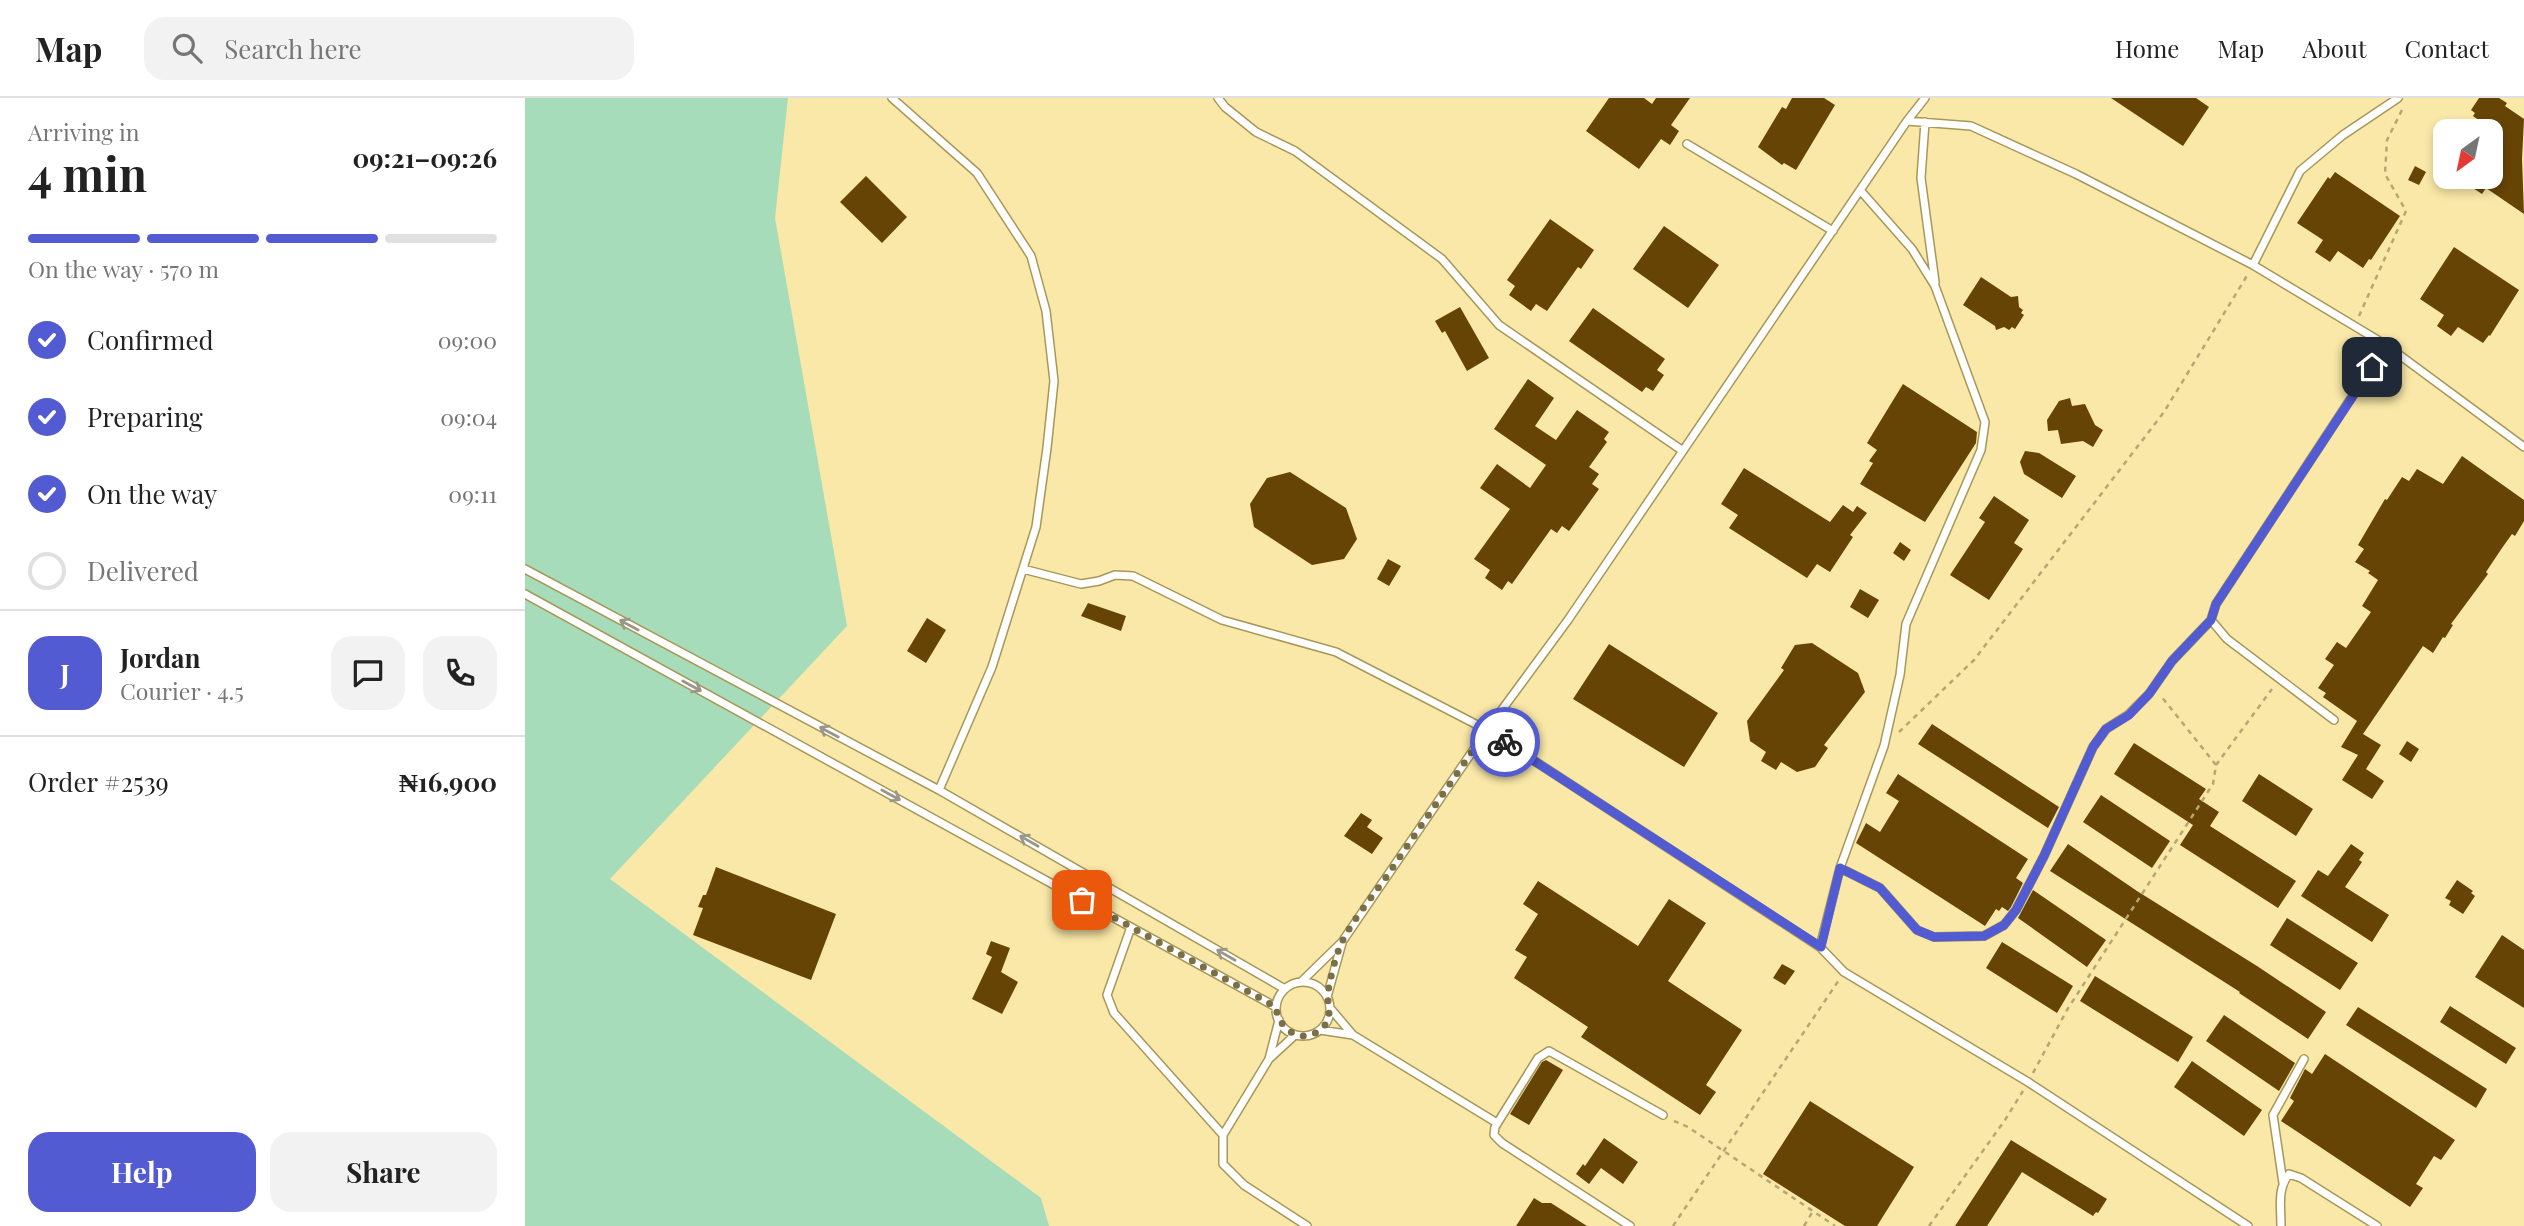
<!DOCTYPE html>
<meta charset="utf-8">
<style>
body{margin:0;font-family:"Playfair Display",serif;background:#f2f2f2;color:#222;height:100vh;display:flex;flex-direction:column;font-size:26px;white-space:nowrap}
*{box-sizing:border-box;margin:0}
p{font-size:23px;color:#767676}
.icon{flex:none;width:38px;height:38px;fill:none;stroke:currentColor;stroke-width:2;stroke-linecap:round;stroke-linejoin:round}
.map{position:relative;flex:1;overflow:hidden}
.panel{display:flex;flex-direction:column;background:#fff;width:525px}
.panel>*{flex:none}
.needle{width:46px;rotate:213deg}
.fabs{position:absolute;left:1908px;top:21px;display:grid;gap:14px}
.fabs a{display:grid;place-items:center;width:70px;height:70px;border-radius:14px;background:#fff;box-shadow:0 4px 10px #0003;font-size:35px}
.pin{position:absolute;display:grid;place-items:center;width:60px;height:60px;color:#fff;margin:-30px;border-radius:14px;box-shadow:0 4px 10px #0006}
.courier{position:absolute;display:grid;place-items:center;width:70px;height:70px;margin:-35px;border:5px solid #535bd2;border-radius:50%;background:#fff;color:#222;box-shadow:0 2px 9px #0007}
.head em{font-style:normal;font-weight:700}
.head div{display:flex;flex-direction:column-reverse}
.head{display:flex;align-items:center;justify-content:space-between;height:119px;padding:0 28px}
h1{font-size:46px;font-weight:700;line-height:52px}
.bar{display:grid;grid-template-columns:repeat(4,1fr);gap:10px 7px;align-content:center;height:84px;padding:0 28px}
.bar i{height:9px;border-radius:5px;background:#e0e0e0}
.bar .selected{background:#535bd2}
.bar p{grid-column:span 4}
.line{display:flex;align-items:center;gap:18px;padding:0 28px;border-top:2px solid #e0e0e0}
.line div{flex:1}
.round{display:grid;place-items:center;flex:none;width:74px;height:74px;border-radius:21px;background:#f2f2f2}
ol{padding:0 28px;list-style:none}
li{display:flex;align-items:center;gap:21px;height:77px}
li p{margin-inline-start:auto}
li .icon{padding:7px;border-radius:50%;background:#535bd2;color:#fff;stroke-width:4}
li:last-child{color:#767676}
li i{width:38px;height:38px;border:4px solid #e0e0e0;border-radius:50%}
.cta{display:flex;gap:14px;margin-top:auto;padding:14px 28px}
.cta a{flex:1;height:80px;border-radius:21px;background:#535bd2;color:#fff;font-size:28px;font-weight:700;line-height:80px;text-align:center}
.cta a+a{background:#f2f2f2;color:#222}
header{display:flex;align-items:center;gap:42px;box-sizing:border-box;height:98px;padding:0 35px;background:#fff;border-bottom:2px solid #e0e0e0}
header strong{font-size:33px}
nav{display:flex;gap:38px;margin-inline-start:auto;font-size:24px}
.search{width:490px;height:63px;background:#f2f2f2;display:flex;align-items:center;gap:18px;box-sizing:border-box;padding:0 24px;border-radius:21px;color:#767676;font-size:26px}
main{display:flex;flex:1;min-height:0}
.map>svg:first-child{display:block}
.green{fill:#a6dcb9}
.building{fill:#664405}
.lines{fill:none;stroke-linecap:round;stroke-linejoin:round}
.lane-casing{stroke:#a79859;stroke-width:10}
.path{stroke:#b4a774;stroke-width:2.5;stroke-dasharray:5 5;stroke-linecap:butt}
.lane{stroke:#fff;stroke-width:7}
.oneway{stroke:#9a968a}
.done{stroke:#7a6f47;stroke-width:7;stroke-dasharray:0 12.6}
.route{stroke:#535bd2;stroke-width:9}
</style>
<header>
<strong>Map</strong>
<div class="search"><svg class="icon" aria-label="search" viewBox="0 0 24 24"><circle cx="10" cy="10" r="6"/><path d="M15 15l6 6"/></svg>Search here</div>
<nav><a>Home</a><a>Map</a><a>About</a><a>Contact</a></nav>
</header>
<main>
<section class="panel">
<div class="head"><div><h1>4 min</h1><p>Arriving in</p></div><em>09:21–09:26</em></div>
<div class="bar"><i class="selected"></i><i class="selected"></i><i class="selected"></i><i></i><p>On the way · 570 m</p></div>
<ol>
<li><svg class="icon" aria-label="check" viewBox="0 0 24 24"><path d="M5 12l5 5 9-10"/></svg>Confirmed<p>09:00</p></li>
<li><svg class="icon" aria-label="check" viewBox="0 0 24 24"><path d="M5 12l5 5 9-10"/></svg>Preparing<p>09:04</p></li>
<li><svg class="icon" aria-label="check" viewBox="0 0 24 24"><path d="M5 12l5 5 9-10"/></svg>On the way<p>09:11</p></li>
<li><i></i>Delivered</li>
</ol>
<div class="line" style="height:126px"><b class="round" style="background:#535bd2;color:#fff">J</b><div><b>Jordan</b><p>Courier · 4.5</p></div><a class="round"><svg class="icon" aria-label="chat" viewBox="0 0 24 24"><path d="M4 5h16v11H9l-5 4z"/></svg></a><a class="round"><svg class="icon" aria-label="phone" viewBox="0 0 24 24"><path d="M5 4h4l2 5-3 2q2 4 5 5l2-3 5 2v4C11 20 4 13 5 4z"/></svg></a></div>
<div class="line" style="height:91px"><div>Order #2539</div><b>₦16,900</b></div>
<div class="cta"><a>Help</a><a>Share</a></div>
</section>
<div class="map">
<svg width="1999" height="1128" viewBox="0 0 1999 1128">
<rect width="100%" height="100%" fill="#f9e8a7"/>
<path class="green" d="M0 0H263L250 120 322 528 85 781 516 1100 524 1128H0Z"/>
<path class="building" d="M1084 0H1119L1127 6 1131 0H1165L1146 27 1154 33 1145 47 1136 41 1114 71 1061 33Z
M1267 0H1299L1310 7 1271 72 1259 65 1257 67 1233 49 1257 9 1261 11Z
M1586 0H1671L1684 9 1658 48Z
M1954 0H1974L1982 5 1980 8 1999 21 1997 61 1999 116 1961 90 1957 96 1945 88 1949 82 1945 79H1965V33H1954L1959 26 1948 18 1950 15 1946 12Z
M1890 68 1901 74 1894 87 1883 82Z
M1810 74 1875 118 1846 162 1844 161 1838 170 1813 153 1805 164 1790 154 1798 142 1772 125 1803 79 1805 81Z
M341 78 382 119 357 145 315 104Z
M1025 121 1069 152 1056 171 1053 169 1022 213 1011 206 1006 213 984 197 990 188 982 182Z
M1139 128 1194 167 1163 210 1108 171Z
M1929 149 1994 192 1965 238 1964 237 1958 245 1933 229 1926 238 1912 228 1919 217 1895 201Z
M1456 179 1486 199 1493 198 1494 209 1498 212 1496 215 1499 217 1490 231 1487 229 1484 232 1479 229 1471 232 1470 228 1438 207Z
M935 209 964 260 942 273 920 233 917 235 910 223Z
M1068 210 1140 261 1132 272 1139 277 1128 293 1121 289 1117 294 1044 243Z
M1003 281 1029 300 1010 328 1031 342 1052 312 1084 334 1079 341 1082 344 1064 369 1074 376 1067 386 1074 391 1044 433 1037 428 1032 435 1026 431 987 486 983 483 977 492 960 480 965 472 949 461 985 411 955 390 972 366 1005 390 1021 367 969 331Z
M1378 286 1452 334 1451 345 1400 424 1335 386 1348 365 1344 363 1352 352 1342 345Z
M1545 300 1547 308 1560 306 1570 327 1578 332 1568 349 1558 343 1536 346 1533 332 1523 333 1522 322 1534 303Z
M1500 353 1514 355 1551 378 1537 400 1499 376 1495 364Z
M1937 358 1999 402V423L1990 438 1987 436 1977 450 1961 474 1963 476 1926 526 1928 527 1920 540 1918 539 1908 555 1898 548 1838 636 1856 647 1841 671 1859 683 1847 701 1817 682 1833 657 1816 649 1832 623 1798 599 1801 595 1793 590 1809 567 1800 561 1812 544 1821 550 1846 514 1837 508 1853 482 1843 475 1845 473 1830 464 1839 451 1833 447 1860 401 1862 402 1877 379 1884 383 1892 371 1918 386Z
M1219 370 1305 424 1318 407 1328 414 1332 408 1342 415 1325 437 1328 439 1305 474 1292 466 1282 480 1204 430 1213 417 1196 406Z
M765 374 821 410 832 441 819 461 787 467 729 429 725 406 742 380Z
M1469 398 1504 422 1489 445 1498 451 1464 502 1425 477 1460 424 1454 420Z
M1375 444 1386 452 1379 463 1368 455Z
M863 461 876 468 864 488 852 481Z
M1335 491 1354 502 1343 520 1325 509Z
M563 505 601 518 596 533 556 518Z
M402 520 421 532 401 565 382 553Z
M1287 545 1333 575 1340 594 1299 647 1303 650 1290 669 1272 674 1256 664 1251 672 1236 663 1241 654 1225 643 1222 623 1259 572 1256 570 1270 547Z
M1084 546 1193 615 1159 669 1048 601Z
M1407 626 1534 709 1523 730 1393 646Z
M1882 643 1894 651 1886 664 1874 656Z
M1609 645 1681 691 1674 701 1694 714 1685 728 1771 783 1753 810 1655 747 1668 727 1589 676Z
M1373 676 1503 761 1491 780 1498 785 1486 809 1483 813 1477 809 1474 813 1471 811 1460 828 1331 745 1341 725 1355 734 1374 703 1361 695Z
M1734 676 1788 711 1771 738 1717 703Z
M1576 697 1645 743 1627 770 1558 724Z
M836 715 847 722 842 729 858 740 847 756 819 738Z
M1543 746 1612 793 1732 868 1801 914 1783 941 1714 895 1715 894 1525 773Z
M1826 746 1839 755 1834 762 1837 764 1820 789 1864 817 1847 844 1776 798 1793 772 1803 778Z
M191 769 311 816 286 882 168 837 178 810 173 809 178 797H181Z
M1932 782 1948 793 1946 795 1950 798 1938 816 1924 807 1926 803 1920 800Z
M1013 783 1113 848 1144 801 1181 825 1143 883 1217 932 1181 987 1191 994 1175 1017 1056 939 1063 929 989 880 1002 859 990 852 1013 816 998 806Z
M1508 792 1581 842 1562 869 1493 820Z
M1762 820 1833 865 1815 892 1745 847Z
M1977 837 1999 852V910L1950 879Z
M466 843 485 850 476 874 493 884 477 916 447 901 467 859 461 856Z
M1477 844 1548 888 1532 915 1461 870Z
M1257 866 1270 873 1260 887 1248 880Z
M1570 878 1668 939 1653 964 1555 903Z
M1925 908 1991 950 1981 966 1915 924Z
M1833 909 1962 991 1951 1010 1821 927Z
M1699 917 1770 965 1754 993 1681 943Z
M1800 956 1930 1042 1916 1062 1909 1058 1891 1086 1898 1090 1885 1109 1756 1023 1769 1003 1765 1000 1780 971 1787 976Z
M1021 962 1038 972 1004 1027 985 1016 1017 964Z
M1667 963 1737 1012 1719 1038 1649 989Z
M1285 1003 1389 1069 1352 1128H1320L1238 1076Z
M1079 1040 1113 1064 1098 1086 1076 1070 1064 1086 1051 1076 1058 1066 1060 1068Z
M1486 1042 1582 1101 1573 1115 1571 1114 1568 1118 1497 1074 1462 1128H1430Z
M1009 1100 1017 1105H1026L1062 1128H991Z"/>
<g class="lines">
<g class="lane-casing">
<path id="lane" d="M367 0 452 75 506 158 521 213 529 283 522 350 511 429 467 569 414 692
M693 0 700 9 731 34 770 53 917 161 974 227 1158 353
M1400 0 1382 23 1446 28 1551 76 1728 167 1861 247 1999 349
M1400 24 1396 80 1410 184
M1162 46 1308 133
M1728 167 1775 73 1818 37 1873 0
M0 471 414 692 760 891
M498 471 556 486 574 483 590 477 608 478 697 522 811 554 962 632 1295 849 1319 874 1503 984 1723 1128
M0 496 751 909
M1809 622 1702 541 1686 522 1691 506 1861 247
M1315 770 1359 648 1375 577 1381 526 1456 352 1460 324 1410 188 1387 151 1335 92
M606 829 582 897 589 915 698 1037
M1295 849 1315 770 1355 790 1392 832 1409 839 1459 838 1479 827 1491 812 1519 758 1568 649 1581 631 1603 617 1624 596 1647 563 1686 522
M776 884 817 844 962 632 1043 522 1382 23
M751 911a27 27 0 1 1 54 0a27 27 0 1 1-54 0Z
M802 899 817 845
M805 910 828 937 972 1025
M795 932 828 937
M770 937 744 961 698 1037V1066L719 1087 782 1128
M744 961 754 922
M1758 1085 1748 1017 1779 961
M1105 1128 977 1045 969 1037 970 1029 1013 960 1024 953 1138 1017
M1756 1128C1756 1109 1752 1091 1764 1076L1776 1080 1852 1128"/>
</g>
<path class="path" d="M1834 218 1881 113 1860 76 1862 42 1877 12
M1374 634 1449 562 1639 314 1723 176
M1691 667 1747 591
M1508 975 1542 912 1688 686 1691 667 1636 598
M1149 1023 1163 1029 1310 1128
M1148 1128 1314 882
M1279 1128 1288 1113
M1404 1128 1480 1022 1498 993"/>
<use href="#lane" class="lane"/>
</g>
<defs><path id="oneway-shaft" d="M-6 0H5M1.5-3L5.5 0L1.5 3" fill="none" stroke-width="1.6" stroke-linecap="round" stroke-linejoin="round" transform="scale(1.75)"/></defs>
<g class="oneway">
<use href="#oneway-shaft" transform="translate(104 527) rotate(-152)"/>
<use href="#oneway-shaft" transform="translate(167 588) rotate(29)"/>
<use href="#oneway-shaft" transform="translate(304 634) rotate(-152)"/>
<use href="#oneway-shaft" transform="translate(366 697) rotate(29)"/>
<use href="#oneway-shaft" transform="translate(504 743) rotate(-150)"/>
<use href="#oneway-shaft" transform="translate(701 857) rotate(-150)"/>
</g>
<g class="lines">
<path class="done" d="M557 802 751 909C753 931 777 948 796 931 809 920 802 909 803 896 804 884 811 856 817 844 825 826 849 796 862 778 895 729 929 680 962 632L980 644"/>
<path class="route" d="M980 644 1296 849 1315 770 1355 790 1392 832 1409 839 1459 838 1479 827 1491 812 1519 758 1568 649 1581 631 1604 617 1624 596 1647 563 1686 522 1691 506 1847 269"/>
</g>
</svg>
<div class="fabs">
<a><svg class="needle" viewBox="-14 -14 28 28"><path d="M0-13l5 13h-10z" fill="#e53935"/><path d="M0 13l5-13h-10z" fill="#767676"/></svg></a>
</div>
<div class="pin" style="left:557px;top:802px;background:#ea580c"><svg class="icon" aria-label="bag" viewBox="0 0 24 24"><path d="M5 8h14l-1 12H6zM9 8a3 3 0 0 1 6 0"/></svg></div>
<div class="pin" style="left:1847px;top:269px;background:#1f2937"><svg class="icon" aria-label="home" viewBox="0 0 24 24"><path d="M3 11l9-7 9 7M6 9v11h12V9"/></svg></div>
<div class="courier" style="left:980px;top:644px"><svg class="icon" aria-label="bike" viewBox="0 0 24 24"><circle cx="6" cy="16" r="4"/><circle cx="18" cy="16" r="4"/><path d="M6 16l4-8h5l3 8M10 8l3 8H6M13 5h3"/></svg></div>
</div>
</main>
